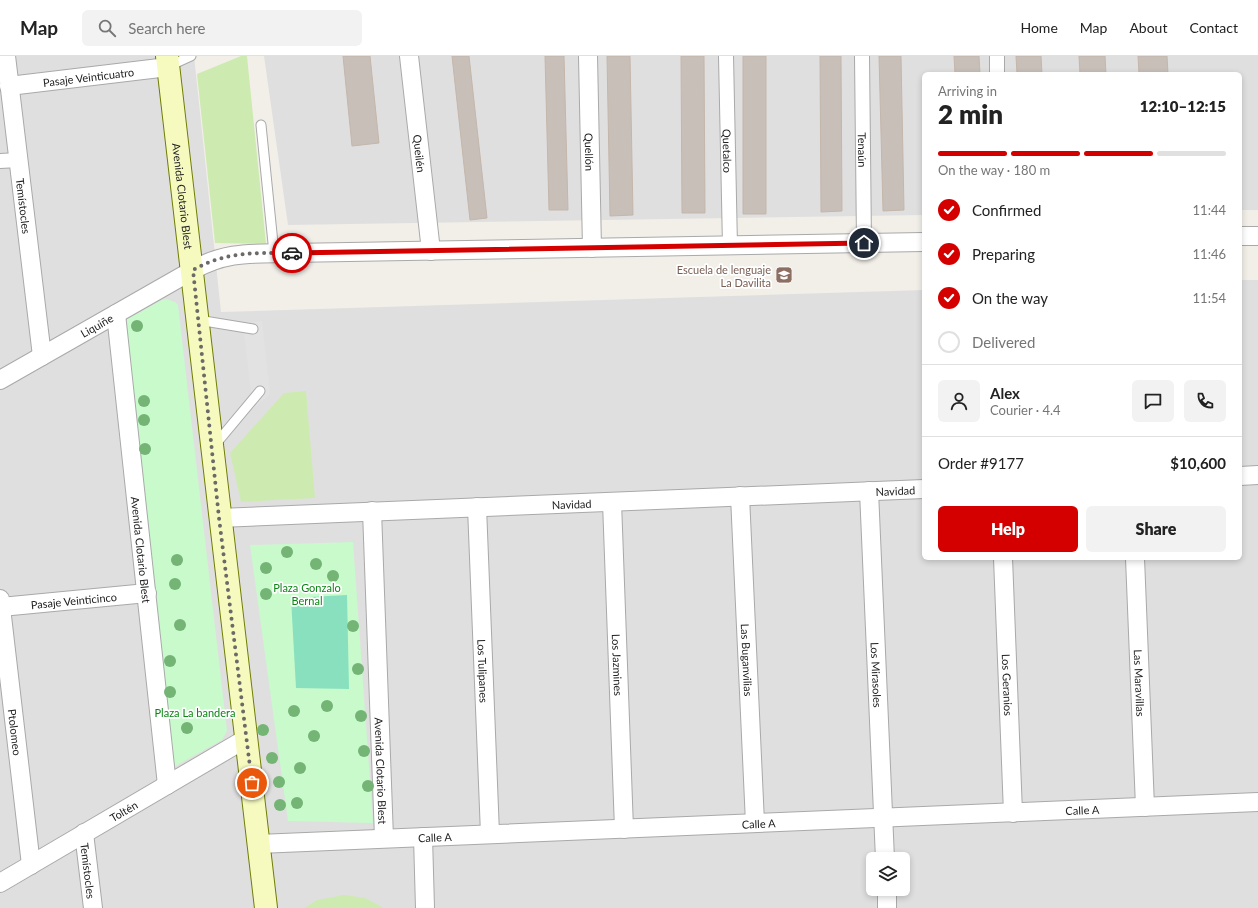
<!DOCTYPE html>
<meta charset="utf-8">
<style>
body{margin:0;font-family:Lato,sans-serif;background:#f2f2f2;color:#222;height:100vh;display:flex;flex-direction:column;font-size:15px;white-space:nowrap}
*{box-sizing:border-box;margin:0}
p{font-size:13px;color:#767676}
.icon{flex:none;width:22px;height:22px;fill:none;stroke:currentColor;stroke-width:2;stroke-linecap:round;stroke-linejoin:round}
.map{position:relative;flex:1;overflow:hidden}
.panel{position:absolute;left:922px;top:16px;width:320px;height:488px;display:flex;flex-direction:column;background:#fff;border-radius:6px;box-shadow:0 2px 6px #0003}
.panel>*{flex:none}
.buttons{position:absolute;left:866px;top:796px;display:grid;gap:8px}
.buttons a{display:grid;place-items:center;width:44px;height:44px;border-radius:6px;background:#fff;box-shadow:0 2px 6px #0003;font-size:20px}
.pin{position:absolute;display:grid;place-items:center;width:34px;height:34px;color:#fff;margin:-17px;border:2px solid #fff;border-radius:50%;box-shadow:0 1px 4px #0007}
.courier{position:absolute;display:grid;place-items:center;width:40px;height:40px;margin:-20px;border:3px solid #d40000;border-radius:50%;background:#fff;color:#222;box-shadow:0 1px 5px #0007}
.overview em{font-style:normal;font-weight:800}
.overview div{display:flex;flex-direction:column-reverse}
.overview{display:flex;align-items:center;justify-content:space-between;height:68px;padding:0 16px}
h1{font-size:26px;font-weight:800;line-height:30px}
.bar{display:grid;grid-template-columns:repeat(4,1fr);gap:6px 4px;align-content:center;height:48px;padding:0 16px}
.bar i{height:5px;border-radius:3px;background:#e0e0e0}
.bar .selected{background:#d40000}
.bar p{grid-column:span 4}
.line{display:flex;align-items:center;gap:10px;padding:0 16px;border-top:1px solid #e0e0e0}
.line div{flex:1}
.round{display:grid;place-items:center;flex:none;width:42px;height:42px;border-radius:6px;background:#f2f2f2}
ol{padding:0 16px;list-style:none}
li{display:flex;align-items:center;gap:12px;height:44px}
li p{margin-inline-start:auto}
li .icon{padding:4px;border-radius:50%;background:#d40000;color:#fff;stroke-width:4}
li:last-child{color:#767676}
li i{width:22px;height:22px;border:2px solid #e0e0e0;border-radius:50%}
.button{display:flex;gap:8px;margin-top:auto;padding:8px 16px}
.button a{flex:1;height:46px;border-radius:6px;background:#d40000;color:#fff;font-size:16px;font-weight:800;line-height:46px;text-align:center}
.button a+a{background:#f2f2f2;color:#222}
header{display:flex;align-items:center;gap:24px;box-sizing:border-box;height:56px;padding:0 20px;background:#fff;border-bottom:1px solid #e0e0e0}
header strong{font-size:19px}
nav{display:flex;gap:22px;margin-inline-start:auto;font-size:14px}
.search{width:280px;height:36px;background:#f2f2f2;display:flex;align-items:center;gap:10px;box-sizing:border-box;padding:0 14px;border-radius:6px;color:#767676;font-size:15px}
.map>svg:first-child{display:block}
.residential{fill:#e0dfdf;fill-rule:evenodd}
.grass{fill:#cdebb0}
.park{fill:#c8facc}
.pitch{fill:#88e0be}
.parking{fill:#e2e2e2}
.building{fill:#c7bfb8;stroke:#c4b6ab}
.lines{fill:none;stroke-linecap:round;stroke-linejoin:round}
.service-casing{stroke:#a9a9a9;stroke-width:11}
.pedestrian-casing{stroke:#a9a9a9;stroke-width:16}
.minor-casing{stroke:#a9a9a9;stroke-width:20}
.secondary-casing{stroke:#707d05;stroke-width:24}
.service{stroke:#fff;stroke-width:9}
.pedestrian{stroke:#fff;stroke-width:14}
.minor{stroke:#fff;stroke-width:18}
.secondary{stroke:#f7fabf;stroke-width:22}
.tree{fill:#74b475}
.done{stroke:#6b6a68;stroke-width:4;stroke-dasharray:0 7.2}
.route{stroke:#d40000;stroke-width:5}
.labels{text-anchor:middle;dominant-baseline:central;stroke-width:3.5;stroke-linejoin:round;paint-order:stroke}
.street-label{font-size:11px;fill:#222;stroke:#fff}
.education-label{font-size:11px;fill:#785e54;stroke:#fff;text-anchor:end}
.park-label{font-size:11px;fill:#0c8416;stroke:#fff}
</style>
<header>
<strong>Map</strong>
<div class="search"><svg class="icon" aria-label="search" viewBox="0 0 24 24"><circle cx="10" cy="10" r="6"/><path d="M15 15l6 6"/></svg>Search here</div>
<nav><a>Home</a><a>Map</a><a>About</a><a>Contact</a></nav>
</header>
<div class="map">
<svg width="1258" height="852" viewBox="0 0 1258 852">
<rect width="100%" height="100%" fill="#f2efe9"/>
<path class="residential" d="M0 0H194L221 256 924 234V502H1240V224H1258V852H0ZM873 803H903V833H873Z
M264 0H1258V154H1240V18H924V159L288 169Z"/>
<path class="grass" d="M241 0H247L266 188 215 187 197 18Z
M306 335 315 442 241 446 230 397 284 337Z
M344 839 365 842 384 852H304L317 844Z"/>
<path class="park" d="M166 243 175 246 178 249 227 675 222 684 172 712 122 266 162 244Z
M353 486 373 767 288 765 250 489Z"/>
<path class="pitch" d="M347 539 349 633 296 632 291 542Z"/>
<path class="parking" d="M262 265 270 338 253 353 243 267Z"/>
<path class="building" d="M343 0H370L379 87 352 90Z
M452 0H469L487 162 470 164Z
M545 0H564L568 154H549Z
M607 0H630L633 159 610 160Z
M681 0H704L705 157H682Z
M743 0H766V158H743Z
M820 0H841L842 155 821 156Z
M879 0H901L904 154 883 155Z
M954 0H979L980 18H955Z
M1016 0H1041L1042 18H1017Z
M1079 0H1105L1106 18H1080Z
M1138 0H1167L1168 18H1139Z"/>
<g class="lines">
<g class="service-casing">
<path id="service" d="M169 10 191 0
M261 69 274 197
M198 264 253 273
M214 390 260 335"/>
</g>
<g class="pedestrian-casing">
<g id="pedestrian">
<path id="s1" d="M726 0 730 190"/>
<path id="s2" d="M862 0 864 187"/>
<path d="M997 0V18"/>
<path d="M0 105 18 104"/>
</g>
</g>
<g class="minor-casing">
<g id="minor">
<path id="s3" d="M6 0 42 300"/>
<path id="s4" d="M409 0 431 195"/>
<path id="s5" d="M588 0 592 192"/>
<path id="s6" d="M9 30 168 11"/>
<path d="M1240 180H1258"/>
<path id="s7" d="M116 258 167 729"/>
<path id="s8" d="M0 324 193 214C227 195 252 198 290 197L924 186"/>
<path d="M1240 420 1258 419"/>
<path id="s9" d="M869 435 885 803"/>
<path id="s10" d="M740 440 755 767"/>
<path id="s11" d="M612 446 624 773"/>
<path id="s12" d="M477 451 490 778"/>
<path id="s13" d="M372 455 384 782"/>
<path id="s14" d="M219 462 924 433"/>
<path id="s15" d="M1003 502 1013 757"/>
<path id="s16" d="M1135 502 1145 751"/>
<path id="s17" d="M0 543 31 809"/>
<path id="s18" d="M1 551 147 537"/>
<path id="s19" d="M84 777 93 852"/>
<path d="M423 781 425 852"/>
<path id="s20" d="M258 788 1258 746"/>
<path id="s21" d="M0 827 247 682"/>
<path d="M887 833V852"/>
</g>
</g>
<g class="secondary-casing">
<g id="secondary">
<path id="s22" d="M167 0C200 284 232 568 266 852"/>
</g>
</g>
<use href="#service" class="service"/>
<use href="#pedestrian" class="pedestrian"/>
<use href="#minor" class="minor"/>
<use href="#secondary" class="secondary"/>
</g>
<g class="tree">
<circle cx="137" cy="270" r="6"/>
<circle cx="144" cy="345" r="6"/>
<circle cx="144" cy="364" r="6"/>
<circle cx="145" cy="393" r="6"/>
<circle cx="287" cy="496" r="6"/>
<circle cx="177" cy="504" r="6"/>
<circle cx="316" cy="508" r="6"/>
<circle cx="266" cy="512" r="6"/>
<circle cx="333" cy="520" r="6"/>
<circle cx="175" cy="528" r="6"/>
<circle cx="266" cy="538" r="6"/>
<circle cx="180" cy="569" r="6"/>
<circle cx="353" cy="570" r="6"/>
<circle cx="170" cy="605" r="6"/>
<circle cx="358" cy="613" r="6"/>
<circle cx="170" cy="636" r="6"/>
<circle cx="327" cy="650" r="6"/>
<circle cx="294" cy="655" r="6"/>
<circle cx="361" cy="660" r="6"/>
<circle cx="187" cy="672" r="6"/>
<circle cx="263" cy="674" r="6"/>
<circle cx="314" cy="680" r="6"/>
<circle cx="364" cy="695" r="6"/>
<circle cx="272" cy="702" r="6"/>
<circle cx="300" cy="712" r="6"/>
<circle cx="279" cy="726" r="6"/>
<circle cx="368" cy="730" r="6"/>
<circle cx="297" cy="747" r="6"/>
<circle cx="280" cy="749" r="6"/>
</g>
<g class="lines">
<path class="done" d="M252 727 219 462 193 214C227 195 255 197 292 197"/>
<path class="route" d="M292 197 864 187"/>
</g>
<defs>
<g id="school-square" transform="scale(0.9)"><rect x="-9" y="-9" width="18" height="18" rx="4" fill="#8d6e63" stroke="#fff"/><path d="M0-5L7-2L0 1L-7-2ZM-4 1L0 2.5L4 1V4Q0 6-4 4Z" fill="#fff"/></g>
</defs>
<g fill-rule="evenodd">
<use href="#school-square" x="784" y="219"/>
</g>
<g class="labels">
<g class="street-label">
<text stroke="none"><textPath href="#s6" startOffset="80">Pasaje Veinticuatro</textPath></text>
<text stroke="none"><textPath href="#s2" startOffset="94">Tenaún</textPath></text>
<text stroke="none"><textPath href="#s1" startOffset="95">Quetalco</textPath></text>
<text stroke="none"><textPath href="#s5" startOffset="96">Quellón</textPath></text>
<text stroke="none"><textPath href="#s4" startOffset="98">Queilén</textPath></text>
<text stroke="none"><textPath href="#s22" startOffset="141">Avenida Clotario Blest</textPath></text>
<text stroke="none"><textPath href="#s3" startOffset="151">Temístocles</textPath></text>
<text stroke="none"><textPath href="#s8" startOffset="111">Liquiñe</textPath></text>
<text stroke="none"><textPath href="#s14" startOffset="677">Navidad</textPath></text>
<text stroke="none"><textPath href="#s14" startOffset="353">Navidad</textPath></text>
<text stroke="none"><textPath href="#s7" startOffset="237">Avenida Clotario Blest</textPath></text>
<text stroke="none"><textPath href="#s18" startOffset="73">Pasaje Veinticinco</textPath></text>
<text stroke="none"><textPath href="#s10" startOffset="164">Las Buganvilias</textPath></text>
<text stroke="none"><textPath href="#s11" startOffset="163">Los Jazmines</textPath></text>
<text stroke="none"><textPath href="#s12" startOffset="164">Los Tulipanes</textPath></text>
<text stroke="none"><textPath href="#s9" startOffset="184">Los Mirasoles</textPath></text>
<text stroke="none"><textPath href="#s16" startOffset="125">Las Maravillas</textPath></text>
<text stroke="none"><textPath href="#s15" startOffset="127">Los Geranios</textPath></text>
<text stroke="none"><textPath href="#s17" startOffset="134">Ptolomeo</textPath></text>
<text stroke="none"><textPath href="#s13" startOffset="260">Avenida Clotario Blest</textPath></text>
<text stroke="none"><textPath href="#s21" startOffset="143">Toltén</textPath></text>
<text stroke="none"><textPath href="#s20" startOffset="825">Calle A</textPath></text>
<text stroke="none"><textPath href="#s20" startOffset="501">Calle A</textPath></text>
<text stroke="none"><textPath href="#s20" startOffset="177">Calle A</textPath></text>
<text stroke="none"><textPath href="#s19" startOffset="38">Temístocles</textPath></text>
</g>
<g class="education-label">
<text x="771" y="213">Escuela de lenguaje<tspan x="771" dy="13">La Davilita</tspan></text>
</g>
<g class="park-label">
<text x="307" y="531">Plaza Gonzalo<tspan x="307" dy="13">Bernal</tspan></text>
<text x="195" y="656">Plaza La bandera</text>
</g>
</g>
</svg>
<div class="buttons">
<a><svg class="icon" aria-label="layers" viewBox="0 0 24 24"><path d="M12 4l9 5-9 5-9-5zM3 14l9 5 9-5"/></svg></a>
</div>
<div class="pin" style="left:252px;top:727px;background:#ea580c"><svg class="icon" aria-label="bag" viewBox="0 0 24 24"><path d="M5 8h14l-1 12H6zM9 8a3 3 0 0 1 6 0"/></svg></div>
<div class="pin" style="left:864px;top:187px;background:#1f2937"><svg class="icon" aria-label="home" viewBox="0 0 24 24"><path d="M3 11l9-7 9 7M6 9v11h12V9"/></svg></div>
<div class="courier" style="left:292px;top:197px"><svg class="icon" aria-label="car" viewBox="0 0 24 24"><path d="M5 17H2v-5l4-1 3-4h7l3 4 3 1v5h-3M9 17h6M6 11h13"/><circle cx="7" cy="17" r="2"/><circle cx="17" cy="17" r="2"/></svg></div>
<section class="panel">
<div class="overview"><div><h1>2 min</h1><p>Arriving in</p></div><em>12:10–12:15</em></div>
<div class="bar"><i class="selected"></i><i class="selected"></i><i class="selected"></i><i></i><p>On the way · 180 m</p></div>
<ol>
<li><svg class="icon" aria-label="check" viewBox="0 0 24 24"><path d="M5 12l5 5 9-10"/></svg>Confirmed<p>11:44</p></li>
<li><svg class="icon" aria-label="check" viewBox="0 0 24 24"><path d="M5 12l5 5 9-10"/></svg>Preparing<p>11:46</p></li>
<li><svg class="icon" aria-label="check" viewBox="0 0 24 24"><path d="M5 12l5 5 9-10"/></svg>On the way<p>11:54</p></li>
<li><i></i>Delivered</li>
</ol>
<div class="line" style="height:72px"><a class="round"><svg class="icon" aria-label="person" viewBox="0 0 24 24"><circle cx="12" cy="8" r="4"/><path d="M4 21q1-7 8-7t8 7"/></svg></a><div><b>Alex</b><p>Courier · 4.4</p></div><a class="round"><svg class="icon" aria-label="chat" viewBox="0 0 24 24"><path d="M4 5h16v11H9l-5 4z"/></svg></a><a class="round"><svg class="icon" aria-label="phone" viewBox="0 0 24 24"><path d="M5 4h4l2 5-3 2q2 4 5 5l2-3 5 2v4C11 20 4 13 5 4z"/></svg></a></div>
<div class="line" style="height:52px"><div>Order #9177</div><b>$10,600</b></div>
<div class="button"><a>Help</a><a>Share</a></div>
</section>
</div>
